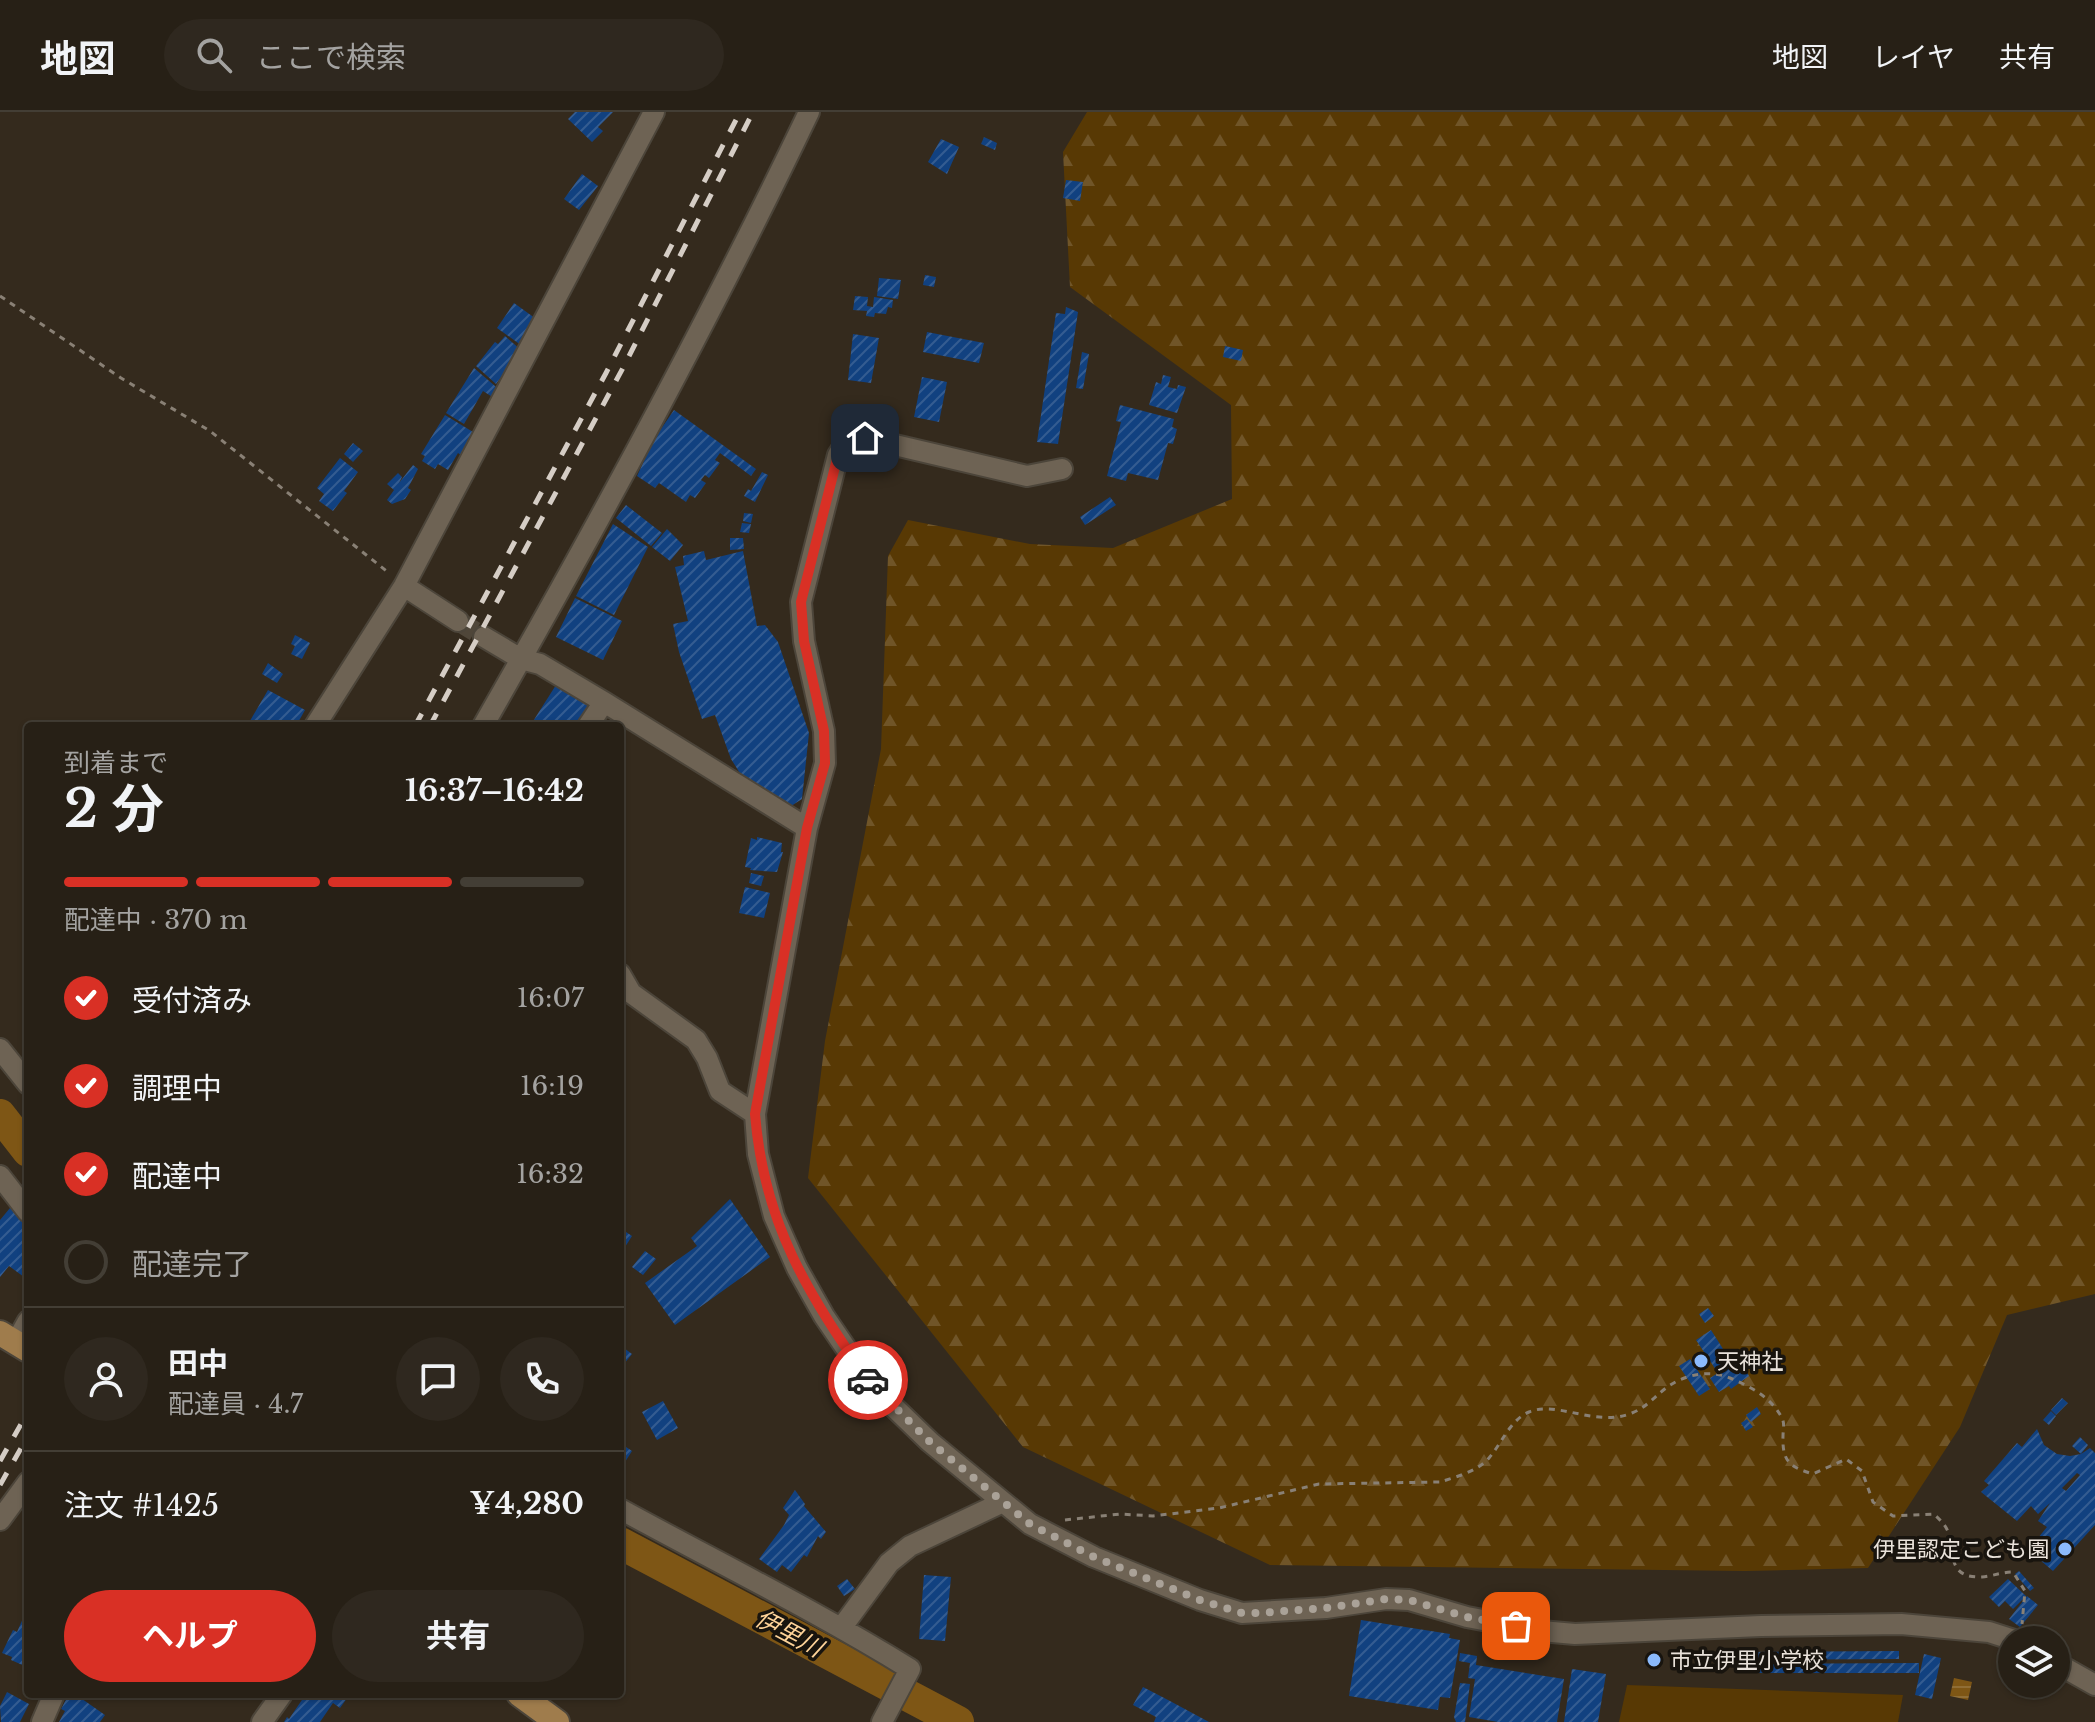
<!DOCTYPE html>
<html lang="ja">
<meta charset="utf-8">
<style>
body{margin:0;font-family:"Libre Baskerville","Noto Sans JP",serif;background:#2f281f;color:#f1f3f6;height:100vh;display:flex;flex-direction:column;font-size:30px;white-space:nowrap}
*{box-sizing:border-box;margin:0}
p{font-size:26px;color:#a4a3a1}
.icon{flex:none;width:44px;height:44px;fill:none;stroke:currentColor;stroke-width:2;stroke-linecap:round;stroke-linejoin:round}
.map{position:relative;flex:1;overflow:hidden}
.drawer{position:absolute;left:24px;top:610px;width:600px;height:976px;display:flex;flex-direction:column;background:#272016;border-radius:8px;box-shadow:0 2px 6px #0004,0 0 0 2px #433e35}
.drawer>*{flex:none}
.buttons{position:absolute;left:1998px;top:1514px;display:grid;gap:16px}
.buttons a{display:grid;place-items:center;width:72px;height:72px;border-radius:50%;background:#272016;box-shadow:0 2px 6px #0004,0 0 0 2px #433e35;font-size:40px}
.pin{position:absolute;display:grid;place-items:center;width:68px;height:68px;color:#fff;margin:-34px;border-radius:16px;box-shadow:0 4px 12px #0006}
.courier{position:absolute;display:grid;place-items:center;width:80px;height:80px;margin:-40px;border:6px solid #d93025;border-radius:50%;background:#fff;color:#222;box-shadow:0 2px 10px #0007}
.summary em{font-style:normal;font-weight:700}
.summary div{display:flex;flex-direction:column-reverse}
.summary{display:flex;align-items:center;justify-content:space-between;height:136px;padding:0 40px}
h1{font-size:52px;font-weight:700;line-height:60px}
.bar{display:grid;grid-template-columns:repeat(4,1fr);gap:12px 8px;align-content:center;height:96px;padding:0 40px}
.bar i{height:10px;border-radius:6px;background:#433e35}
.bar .active{background:#d93025}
.bar p{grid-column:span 4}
.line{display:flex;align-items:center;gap:20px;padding:0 40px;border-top:2px solid #433e35}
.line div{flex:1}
.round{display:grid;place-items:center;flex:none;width:84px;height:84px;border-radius:42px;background:#2f281f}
ol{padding:0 40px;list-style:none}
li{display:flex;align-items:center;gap:24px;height:88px}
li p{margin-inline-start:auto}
li .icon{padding:8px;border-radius:50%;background:#d93025;color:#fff;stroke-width:4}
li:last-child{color:#a4a3a1}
li i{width:44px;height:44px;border:4px solid #433e35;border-radius:50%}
.button{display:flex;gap:16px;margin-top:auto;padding:16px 40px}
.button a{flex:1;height:92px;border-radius:48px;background:#d93025;color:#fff;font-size:32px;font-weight:700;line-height:92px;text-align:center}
.button a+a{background:#2f281f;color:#f1f3f6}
header{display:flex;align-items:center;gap:48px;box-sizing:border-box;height:112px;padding:0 40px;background:#272016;border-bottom:2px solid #433e35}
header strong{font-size:38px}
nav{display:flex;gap:44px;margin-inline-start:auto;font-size:28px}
.search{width:560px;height:72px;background:#2f281f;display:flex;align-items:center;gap:20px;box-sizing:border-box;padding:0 28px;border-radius:44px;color:#a4a3a1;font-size:30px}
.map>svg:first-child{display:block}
.forest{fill:url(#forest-firs)}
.pitch{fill:#583904}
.water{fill:url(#water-rules)}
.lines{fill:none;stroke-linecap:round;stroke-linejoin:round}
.river{stroke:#7e5615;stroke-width:32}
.building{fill:url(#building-hatch);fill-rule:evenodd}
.minor-tunnel{stroke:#4f4639;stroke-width:20;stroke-dasharray:20 10;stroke-linecap:butt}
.minor-casing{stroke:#4c453a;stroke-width:24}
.major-casing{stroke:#4c453a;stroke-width:28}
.path{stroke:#898075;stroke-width:3;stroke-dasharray:6 6;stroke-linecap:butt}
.minor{stroke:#6e6354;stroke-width:20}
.major{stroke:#9f7c4c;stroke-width:24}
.rail{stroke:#d5cdc5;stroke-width:5;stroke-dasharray:14 14;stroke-linecap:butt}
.done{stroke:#aaa298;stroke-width:8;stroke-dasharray:0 14.4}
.route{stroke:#d93025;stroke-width:10}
.poi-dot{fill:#8bbafc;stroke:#18140e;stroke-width:3}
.labels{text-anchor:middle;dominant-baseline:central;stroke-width:7;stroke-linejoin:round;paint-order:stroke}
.poi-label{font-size:22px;fill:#e9e2da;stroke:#18140e;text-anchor:start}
.water-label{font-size:24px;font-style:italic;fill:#fdd298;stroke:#18140e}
</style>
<header>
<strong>地図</strong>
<div class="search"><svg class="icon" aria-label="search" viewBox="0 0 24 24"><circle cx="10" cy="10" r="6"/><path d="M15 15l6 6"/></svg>ここで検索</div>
<nav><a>地図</a><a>レイヤ</a><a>共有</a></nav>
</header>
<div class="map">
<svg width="2095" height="1610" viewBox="0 0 2095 1610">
<defs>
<pattern id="forest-firs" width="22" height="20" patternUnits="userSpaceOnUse" patternTransform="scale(2)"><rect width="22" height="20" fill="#583904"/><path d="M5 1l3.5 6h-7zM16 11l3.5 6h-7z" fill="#705528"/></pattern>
<pattern id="water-rules" width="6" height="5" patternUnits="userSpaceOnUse" patternTransform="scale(2)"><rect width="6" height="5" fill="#7e5615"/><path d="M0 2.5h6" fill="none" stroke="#906e36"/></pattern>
<pattern id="building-hatch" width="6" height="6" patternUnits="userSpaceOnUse" patternTransform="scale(2)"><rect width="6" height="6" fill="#114180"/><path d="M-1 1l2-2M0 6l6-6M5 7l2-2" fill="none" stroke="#345c91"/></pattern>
</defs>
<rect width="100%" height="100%" fill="#342a1d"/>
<path class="forest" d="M1087 0H2095V1182L2007 1203 1960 1315 1868 1456 1745 1459 1270 1453 1023 1335 808 1066 825 929 881 637 888 444 908 408 1030 432 1113 436 1232 387 1231 293 1070 175 1063 40Z"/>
<path class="pitch" d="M1627 1573 1903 1583 1898 1610H1619Z"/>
<path class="water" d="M1954 1566 1972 1570 1968 1588 1950 1584Z"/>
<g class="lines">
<path class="river" d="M0 1003 28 1039
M620 1431 958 1610"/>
</g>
<path class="building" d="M575 0H613L598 15 603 19 592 30 568 7Z
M984 25 997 31 995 38 981 32Z
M941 27 959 35 947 62 928 50Z
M582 62 598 74 579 98 564 87Z
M1066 68 1083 70 1080 89 1063 86Z
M925 163 936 165 934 175 923 173Z
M879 166 901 168 898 187 877 184Z
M855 184 868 185 867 194 873 195 874 185 893 188 892 196 888 195 886 202 875 201 874 205 866 204 867 199 853 198Z
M514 191 539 209 525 236 497 216Z
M1066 195 1078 200 1058 332 1037 330 1056 201 1065 202Z
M927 220 984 231 979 251 923 240Z
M853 222 879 226 871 271 848 268Z
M505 224 521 238 496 272 476 254 495 230 498 232Z
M1225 234 1243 238 1241 249 1223 245Z
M1082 240 1089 242 1083 277 1076 276Z
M474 256 502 280 497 288 483 279 464 312 446 301Z
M1163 263 1171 265 1168 275 1177 277 1178 273 1186 275 1177 301 1149 293 1156 270 1161 272Z
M922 265 947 270 939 310 914 305Z
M1120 293 1174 307 1172 315 1177 317 1173 332 1168 331 1158 368 1128 361 1126 369 1107 364 1121 310 1116 309Z
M674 298 756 357 751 364 720 341 715 348 720 351 709 366 705 363 701 368 706 371 695 386 690 383 686 390 659 371 655 376 637 364 654 327Z
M445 303 473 320 467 329 470 331 462 344 458 341 448 358 438 352 435 357 422 349 425 344 421 342Z
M353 331 363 339 353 350 344 342Z
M340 346 358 360 344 379 347 381 333 399 319 389 324 382 317 376Z
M413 353 418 357 408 376 411 378 405 387 392 392 387 388 394 378 387 372 398 361 402 365 399 371Z
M762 360 768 363 755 390 744 384 748 377 751 379Z
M1110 385 1116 393 1085 413 1080 405Z
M626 393 662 421 651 434 616 406Z
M744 401 753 402 751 411 743 409Z
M742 411 751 412 749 421 740 420Z
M613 412 648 435 614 503 576 484Z
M667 417 683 433 670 449 652 435Z
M730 426H743L744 437 730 438Z
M704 439 706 448 743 439 757 514 765 513 778 530 809 621 802 687 788 696 743 666 731 647 715 603 702 607 679 540 673 512 688 509 675 455 684 453 683 444Z
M575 486 622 509 603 548 556 525Z
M295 523 310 531 302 547 291 542 295 534 291 532Z
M268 551 283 562 277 571 262 562Z
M556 573 592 595 580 614H530Z
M268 578 305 598 296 614H247Z
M757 725 782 731 781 740H783L777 760 750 758 751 756 745 755 751 726 757 728Z
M751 761 764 764 761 774 749 771Z
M745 775 770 781 764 806 739 801Z
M730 1087 770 1145 675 1213 645 1171 697 1134 691 1126Z
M15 1090 28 1107V1159L24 1165 9 1154 0 1165V1108Z
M620 1116 632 1124 625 1135 620 1131Z
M645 1139 656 1147 643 1163 632 1155Z
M1708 1196 1714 1204 1705 1211 1699 1202Z
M1711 1218 1732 1251 1739 1247 1749 1264 1731 1277 1729 1274 1719 1280 1710 1266 1718 1261 1696 1228Z
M620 1233 632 1242 624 1252 620 1249Z
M1690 1247 1710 1277 1699 1284 1679 1254Z
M2062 1286 2068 1291 2056 1303 2051 1298Z
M663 1289 678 1316 657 1328 642 1300Z
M1757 1295 1761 1302 1751 1310 1746 1303Z
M2051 1299 2056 1304 2049 1313 2043 1308Z
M1747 1307 1753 1315 1746 1319 1741 1311Z
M2037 1317 2044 1333 2057 1342 2070 1344 2081 1342 2072 1334 2080 1325 2088 1333 2081 1342 2090 1336 2095 1341V1413L2053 1459 2028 1438 2047 1415 2038 1409 2050 1391 2038 1402 2031 1394 2017 1409 1981 1380 1989 1373 1984 1369 2017 1331 2022 1335ZM2077 1361 2080 1363 2066 1379 2062 1376Z
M620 1331 632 1339 620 1358Z
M795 1378 805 1392 804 1394 826 1420 821 1427 818 1424 807 1445 804 1443 791 1460 782 1453 777 1460 759 1447 784 1413 789 1403 783 1396Z
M2019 1459 2034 1476 2030 1479 2015 1462Z
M924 1463 951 1465 945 1529 919 1527Z
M847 1467 855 1477 844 1484 837 1474Z
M2008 1467 2026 1484 2013 1497 2005 1489 1999 1495 1989 1485Z
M2027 1484 2038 1493 2020 1515 2009 1507Z
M28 1495V1553L27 1555 11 1548 12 1545 2 1541 13 1518 17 1520Z
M1361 1508 1450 1522 1449 1526 1460 1528 1450 1586 1440 1585 1438 1598 1349 1584Z
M1899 1539V1547L1752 1548V1540Z
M1460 1541 1477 1544 1476 1553 1564 1567 1557 1610H1498L1469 1605 1475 1567 1468 1566 1470 1551 1459 1549Z
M1924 1542 1941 1546 1932 1587 1915 1583Z
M1919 1551V1561H1751V1552Z
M1572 1557 1606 1562 1598 1610H1564Z
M1460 1571 1470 1572 1465 1610H1456L1454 1605Z
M1143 1575 1170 1589 1209 1610H1154L1156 1605 1133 1593Z
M7 1580 29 1592 20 1610H1L0 1594Z
M69 1582H75L105 1603 100 1610H59L65 1599 61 1597Z
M306 1582H350L340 1596 333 1591 320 1610H284L287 1605 289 1607Z"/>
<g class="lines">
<path class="minor-tunnel" d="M458 509 484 525"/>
<g class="minor-casing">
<path id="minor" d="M1062 357 1027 364 865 326 847 329 838 343 801 490 804 529 824 619 825 651 807 716 755 1002 758 1042 774 1104 797 1156 824 1204 871 1273 930 1330 1030 1412 1094 1445 1200 1488 1242 1501 1326 1496 1386 1487 1409 1488 1467 1505 1541 1519 1575 1522 1761 1514 1901 1512 1989 1520 2014 1528
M404 474 458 509
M484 525 521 547 540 552 604 590 807 716
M315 614 404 474 654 0
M483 614C598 413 709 209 809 0
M588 614 604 590
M620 862 631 881 696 928 707 946 720 979 755 1002
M0 937 28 972
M0 1064 28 1100
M16 1230 28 1209
M620 1397C717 1450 816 1499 910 1557L882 1610
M0 1408 28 1370
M842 1515 889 1451 910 1434 1001 1391
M2056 1551 2095 1573
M42 1610 54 1582
M262 1610 282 1582"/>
</g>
<g class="major-casing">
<path id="major" d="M0 1221 28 1238
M519 1582 557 1610"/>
</g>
<path class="path" d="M0 184 121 266 210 319 389 461
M1065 1408 1120 1402 1153 1404 1219 1396 1319 1372 1440 1370C1456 1365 1478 1359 1489 1346 1502 1331 1510 1308 1529 1300 1557 1288 1596 1316 1632 1301 1647 1295 1654 1285 1666 1276 1683 1263 1709 1257 1730 1266 1751 1275 1771 1285 1782 1306 1785 1312 1783 1318 1783 1324 1782 1351 1791 1355 1813 1362L1846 1347 1862 1359 1873 1390 1893 1404 1934 1402C1940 1408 1947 1414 1949 1423 1954 1445 1949 1466 1982 1465 1993 1464 2002 1460 2013 1460L2025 1479 2022 1512"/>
<use href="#minor" class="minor"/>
<use href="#major" class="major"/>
<path class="rail" d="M415 614 606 261 740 0
M430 614 624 254 753 0
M0 1349 28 1300
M0 1373 28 1324"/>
</g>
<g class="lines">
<path class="done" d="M868 1268 930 1330 1030 1412 1094 1445 1200 1488 1242 1501H1258L1326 1496 1386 1487 1409 1488 1467 1505 1516 1514"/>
<path class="route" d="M865 326 847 329 838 343 801 490 804 529 824 619 825 651 807 716 755 1002C764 1112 807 1180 868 1268"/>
</g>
<g class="poi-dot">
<circle cx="1701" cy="1249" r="8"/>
<circle cx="2065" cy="1437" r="8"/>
<circle cx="1654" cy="1548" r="8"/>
</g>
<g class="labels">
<g class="poi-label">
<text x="1717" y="1249">天神社</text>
<text x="2049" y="1437" text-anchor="end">伊里認定こども園</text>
<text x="1670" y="1548">市立伊里小学校</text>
</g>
<g class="water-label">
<text transform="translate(789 1521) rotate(28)">伊里川</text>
</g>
</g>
</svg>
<div class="buttons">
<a><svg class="icon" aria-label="layers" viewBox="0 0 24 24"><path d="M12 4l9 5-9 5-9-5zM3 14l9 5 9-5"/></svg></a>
</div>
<div class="pin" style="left:1516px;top:1514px;background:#ea580c"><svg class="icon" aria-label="bag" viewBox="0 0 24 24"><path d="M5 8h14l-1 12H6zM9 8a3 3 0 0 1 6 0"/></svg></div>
<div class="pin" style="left:865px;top:326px;background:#1f2937"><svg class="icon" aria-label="home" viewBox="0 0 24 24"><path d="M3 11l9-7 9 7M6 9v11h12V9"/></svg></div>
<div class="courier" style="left:868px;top:1268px"><svg class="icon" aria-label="car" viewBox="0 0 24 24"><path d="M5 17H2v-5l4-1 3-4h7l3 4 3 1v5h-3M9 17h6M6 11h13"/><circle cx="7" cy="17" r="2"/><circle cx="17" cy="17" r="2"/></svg></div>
<section class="drawer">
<div class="summary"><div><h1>2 分</h1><p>到着まで</p></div><em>16:37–16:42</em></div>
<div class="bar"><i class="active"></i><i class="active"></i><i class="active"></i><i></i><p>配達中 · 370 m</p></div>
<ol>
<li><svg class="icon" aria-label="check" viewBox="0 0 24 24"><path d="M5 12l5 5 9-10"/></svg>受付済み<p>16:07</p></li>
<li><svg class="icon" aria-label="check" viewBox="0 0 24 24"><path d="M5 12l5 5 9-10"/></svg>調理中<p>16:19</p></li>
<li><svg class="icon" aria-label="check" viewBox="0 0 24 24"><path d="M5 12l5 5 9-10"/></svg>配達中<p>16:32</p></li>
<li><i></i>配達完了</li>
</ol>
<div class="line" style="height:144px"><a class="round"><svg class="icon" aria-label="person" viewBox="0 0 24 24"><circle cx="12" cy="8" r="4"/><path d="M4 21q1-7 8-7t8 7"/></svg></a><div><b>田中</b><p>配達員 · 4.7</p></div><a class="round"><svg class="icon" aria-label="chat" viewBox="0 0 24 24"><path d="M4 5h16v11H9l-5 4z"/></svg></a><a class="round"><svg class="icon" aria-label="phone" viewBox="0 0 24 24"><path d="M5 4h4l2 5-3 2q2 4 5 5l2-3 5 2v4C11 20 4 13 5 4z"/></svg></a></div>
<div class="line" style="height:104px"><div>注文 #1425</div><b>¥4,280</b></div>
<div class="button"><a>ヘルプ</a><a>共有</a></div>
</section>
</div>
